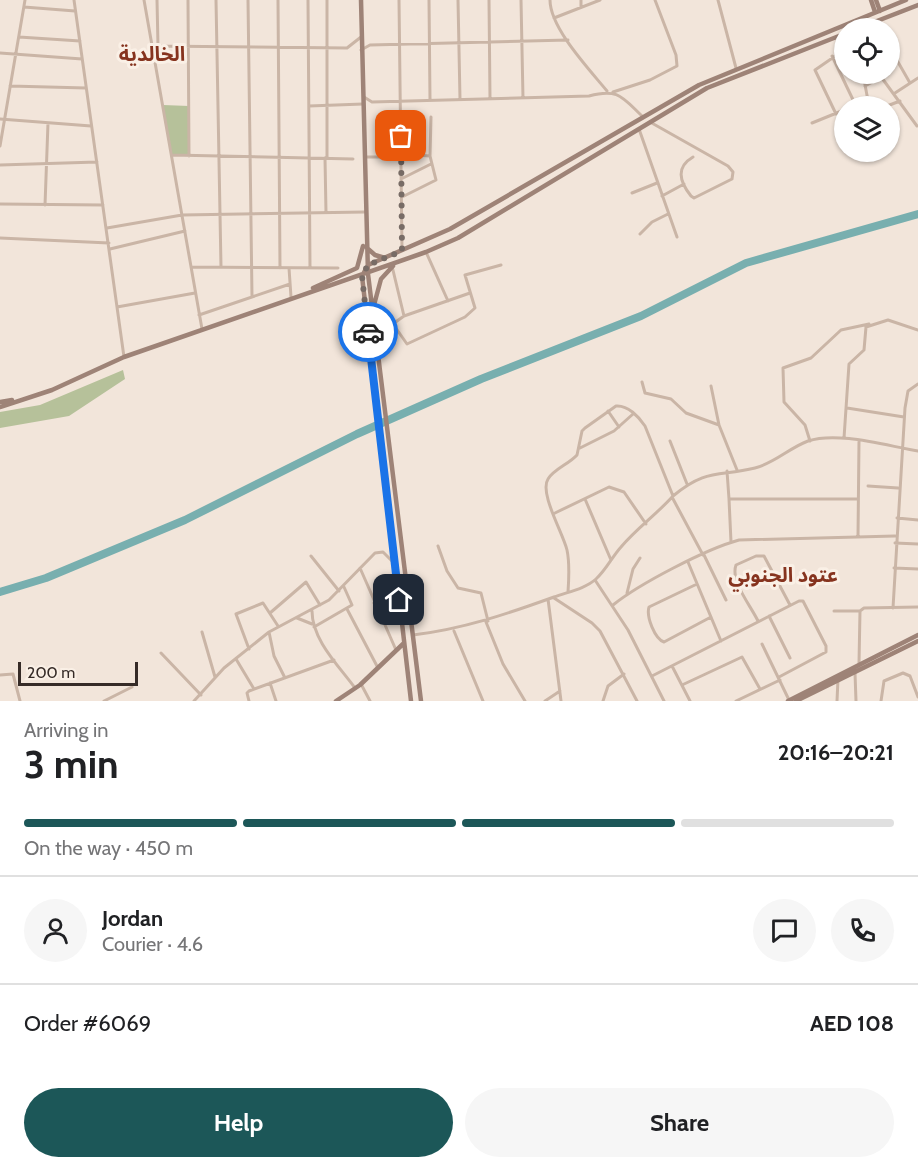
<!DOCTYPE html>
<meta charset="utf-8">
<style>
body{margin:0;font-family:Cabin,"Noto Sans Arabic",sans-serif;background:#f6f6f6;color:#202124;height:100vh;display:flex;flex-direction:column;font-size:22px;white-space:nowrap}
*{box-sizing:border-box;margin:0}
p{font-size:20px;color:#757577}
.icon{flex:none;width:33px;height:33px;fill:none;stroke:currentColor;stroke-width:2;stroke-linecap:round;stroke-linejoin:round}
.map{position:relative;height:701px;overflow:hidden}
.drawer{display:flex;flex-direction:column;background:#fff;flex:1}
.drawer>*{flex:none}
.buttons{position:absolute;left:834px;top:18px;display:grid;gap:12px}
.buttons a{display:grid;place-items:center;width:66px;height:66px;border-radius:50%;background:#fff;box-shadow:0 2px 4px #0004;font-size:30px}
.scale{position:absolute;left:18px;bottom:15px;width:120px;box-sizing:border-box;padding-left:6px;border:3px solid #362b27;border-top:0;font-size:16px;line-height:21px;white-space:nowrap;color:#362b27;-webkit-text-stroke:4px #faf0e6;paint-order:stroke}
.pin{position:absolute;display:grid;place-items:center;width:51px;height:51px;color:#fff;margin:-26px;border-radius:12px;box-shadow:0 3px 9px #0006}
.courier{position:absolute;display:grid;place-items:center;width:60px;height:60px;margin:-30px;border:4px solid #1a73e8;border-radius:50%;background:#fff;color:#222;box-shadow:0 2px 8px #0007}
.overview em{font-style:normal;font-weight:700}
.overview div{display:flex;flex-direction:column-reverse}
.overview{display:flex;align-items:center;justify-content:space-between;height:102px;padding:0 24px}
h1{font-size:39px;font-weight:700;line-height:45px}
.bar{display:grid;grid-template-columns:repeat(4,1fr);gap:9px 6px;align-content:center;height:72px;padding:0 24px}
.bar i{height:8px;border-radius:4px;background:#e0e0e0}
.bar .on{background:#1c5758}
.bar p{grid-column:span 4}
.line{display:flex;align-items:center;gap:15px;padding:0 24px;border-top:2px solid #e0e0e0}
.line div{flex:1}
.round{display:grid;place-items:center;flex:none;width:63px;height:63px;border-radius:32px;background:#f6f6f6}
.cta{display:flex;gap:12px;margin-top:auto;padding:12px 24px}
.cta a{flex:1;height:69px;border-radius:36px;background:#1c5758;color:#fff;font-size:24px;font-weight:700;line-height:69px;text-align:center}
.cta a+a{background:#f6f6f6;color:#202124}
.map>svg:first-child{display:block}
.green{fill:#b6c19a}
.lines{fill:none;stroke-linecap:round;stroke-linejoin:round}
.river{stroke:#78afaf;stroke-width:8}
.street{stroke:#cab5a6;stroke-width:3}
.secondary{stroke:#9e8377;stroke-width:4.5}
.done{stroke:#786c66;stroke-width:6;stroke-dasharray:0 10.8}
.route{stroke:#1a73e8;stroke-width:8}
.labels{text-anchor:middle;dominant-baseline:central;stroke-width:6;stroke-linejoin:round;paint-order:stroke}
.neighbourhood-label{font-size:20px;font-weight:bold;fill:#86331e;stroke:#faf0e6}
</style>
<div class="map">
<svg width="918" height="701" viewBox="0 0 918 701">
<rect width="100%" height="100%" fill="#f2e5da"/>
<path class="green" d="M163 105 189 106V156L172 155Z
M123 370 125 379 69 416 0 428V412L40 405Z"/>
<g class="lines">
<path class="river" d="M0 592 46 578 185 520 357 434 481 379 641 316 746 263 918 214"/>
<path class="street" d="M74 0 124 357
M144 0 202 329
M157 0 158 46
M188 0 189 156
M216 0 221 267
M248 0 252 297
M278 0 280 268
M308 0 310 268
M327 0V158
M399 0 402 249
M429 0 430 99
M458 0 460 99
M489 0 490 98
M521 0 523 98
M550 0C550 28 589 69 607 91
M581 0V7
M718 0 736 68
M24 7 75 11
M554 18 600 0
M875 22 878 28
M19 37 80 41
M152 46 347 48 361 37
M890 48 910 83
M361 50 370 45 568 40
M0 53 82 59
M832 56 856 106
M863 74 869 106
M879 74 917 126
M10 86 86 88
M865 86 882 77
M613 92 650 80 677 66 676 55 655 0
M895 93 918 78
M364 97 372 102 589 96C618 88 622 97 642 116
M309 106 363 104
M856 106 868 104
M887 106 900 101
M836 114 815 70 844 50
M0 119 91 126
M650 122 728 166 733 172 732 179 694 198 691 196C679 181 676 167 693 157
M812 123 844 110
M639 129 677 237
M0 146 25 0
M402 154 430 156
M172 155 353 159
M366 157H401
M325 158 326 213
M0 165 97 162
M401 179 431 164
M632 193 657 183
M662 196 684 184
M402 197 436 180 430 156 431 117
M0 204 103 205
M45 205 48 123
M107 228 182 215 365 212
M640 234 652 222 668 214
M0 238 109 243
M110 249 185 231
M426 252 448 301
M191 267 338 268
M289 268 291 297
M117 307 195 293
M199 315 290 284
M404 316 470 293
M393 324 407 344 465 317 475 308 465 275 501 265
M376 336 404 316 392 266
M642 382 645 393 671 399 686 413 719 425 737 470
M711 386 719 425
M847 408 904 417
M608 411 619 427
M844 438 849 364 864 350 866 327 888 320 918 330
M670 441 687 484
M810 441 805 425 784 402 783 368 811 358 841 330 869 324
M580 448 614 431 633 414
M727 471 729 499
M868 486 898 488
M673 496C707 468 718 477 755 468 775 463 789 448 808 441 838 431 887 446 918 451
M672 497 703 555
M585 499 611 560
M555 513 609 487 624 492 646 524
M897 518 918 520
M858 537 859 441
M731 542 729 499H858
M895 543 918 544
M438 546 447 571 458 588 481 593 488 621
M704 555 726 600
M311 556 339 591
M688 562 721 641
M360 568 396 650
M894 568 918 569
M595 580 628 630 664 701
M697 584 649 607C646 617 655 639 664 642L711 617
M627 593 633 569 640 558
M554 598 592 623 600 631 637 701
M548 599 561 701
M374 603 399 600
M613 605C639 584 706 549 739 540L895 536
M893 608 905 408 908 391 918 384
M347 609 378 668
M312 611C312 640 339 666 355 688
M834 611H860
M270 613 306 582 320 605
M769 616 790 658
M297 618 312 624
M758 621C751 606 730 581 736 565L756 556H764L790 605
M486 622 503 664 525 701
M314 627 352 605 344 587
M454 631 483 701
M202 632 215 677
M269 632 274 656 285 678
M413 635C463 629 507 614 554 597 567 592 585 589 596 579 606 570 612 557 621 547 637 528 657 514 673 496L645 426C639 417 628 405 616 406L585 428 582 431 577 455C569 464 554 469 548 479 539 493 563 533 567 550 570 564 569 578 568 592
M762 644 789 700
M249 649 236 614 263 603 278 626
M161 653 201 695
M236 659 254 689
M859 663 860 611 864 608 918 607
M672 666 690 701
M855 673 856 701
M0 675 13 674 20 701
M652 676 799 601H803L826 646V652L779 677
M270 683 276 701
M361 684 370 701
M682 685 742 657 760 689
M104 701 132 687
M194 701 224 668 269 632 329 600 375 553 383 552 395 564
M249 701 247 693 249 691 334 660
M545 701 560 691
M603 701 608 686 624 674
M736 701 780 680
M837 701 838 679
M881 701 884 681 903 673 910 676 918 697"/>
<path class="secondary" d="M361 0 368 274 421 701
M871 0 875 12
M876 0 880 11
M859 28 918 5
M367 248 375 255 385 258
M313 288 357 268 363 246
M374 305 381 279 393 266
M0 402 12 400
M0 407 52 390 124 357 426 252 458 238 707 88 844 34
M336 701 360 685 404 643
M411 701 362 276 368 265 450 229 699 85 906 0
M788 701 918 635
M796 701 918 641"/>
</g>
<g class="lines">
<path class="done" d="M368 332 362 276 368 265 402 251 401 136"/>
<path class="route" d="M368 332 399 600"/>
</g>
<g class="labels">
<g class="neighbourhood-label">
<text x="152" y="54">الخالدية</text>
<text x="783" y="575">عتود الجنوبي</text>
</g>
</g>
</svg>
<div class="buttons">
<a><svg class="icon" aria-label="locate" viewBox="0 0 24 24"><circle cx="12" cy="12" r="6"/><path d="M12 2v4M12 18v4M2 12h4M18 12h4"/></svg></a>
<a><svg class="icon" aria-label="layers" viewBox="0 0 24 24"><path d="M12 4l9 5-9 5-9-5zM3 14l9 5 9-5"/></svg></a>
</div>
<div class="scale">200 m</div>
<div class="pin" style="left:401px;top:136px;background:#ea580c"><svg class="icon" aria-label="bag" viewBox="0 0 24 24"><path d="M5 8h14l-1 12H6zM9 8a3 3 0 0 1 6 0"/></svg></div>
<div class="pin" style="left:399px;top:600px;background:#1f2937"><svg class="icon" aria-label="home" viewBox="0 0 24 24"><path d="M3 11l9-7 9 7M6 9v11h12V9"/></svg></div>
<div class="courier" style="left:368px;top:332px"><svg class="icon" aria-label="car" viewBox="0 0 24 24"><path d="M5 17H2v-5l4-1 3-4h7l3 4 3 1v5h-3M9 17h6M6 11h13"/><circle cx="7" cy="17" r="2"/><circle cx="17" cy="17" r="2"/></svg></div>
</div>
<section class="drawer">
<div class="overview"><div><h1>3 min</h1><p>Arriving in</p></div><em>20:16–20:21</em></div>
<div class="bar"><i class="on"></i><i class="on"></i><i class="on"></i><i></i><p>On the way · 450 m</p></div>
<div class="line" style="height:108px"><a class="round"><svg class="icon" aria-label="person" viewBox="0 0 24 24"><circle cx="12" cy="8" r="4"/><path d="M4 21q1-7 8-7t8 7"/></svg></a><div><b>Jordan</b><p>Courier · 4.6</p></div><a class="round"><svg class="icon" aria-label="chat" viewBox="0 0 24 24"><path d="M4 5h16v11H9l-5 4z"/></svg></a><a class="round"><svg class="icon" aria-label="phone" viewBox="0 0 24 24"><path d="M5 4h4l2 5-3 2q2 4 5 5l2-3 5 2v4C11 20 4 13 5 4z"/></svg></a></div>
<div class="line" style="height:78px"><div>Order #6069</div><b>AED 108</b></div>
<div class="cta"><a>Help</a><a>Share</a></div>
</section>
